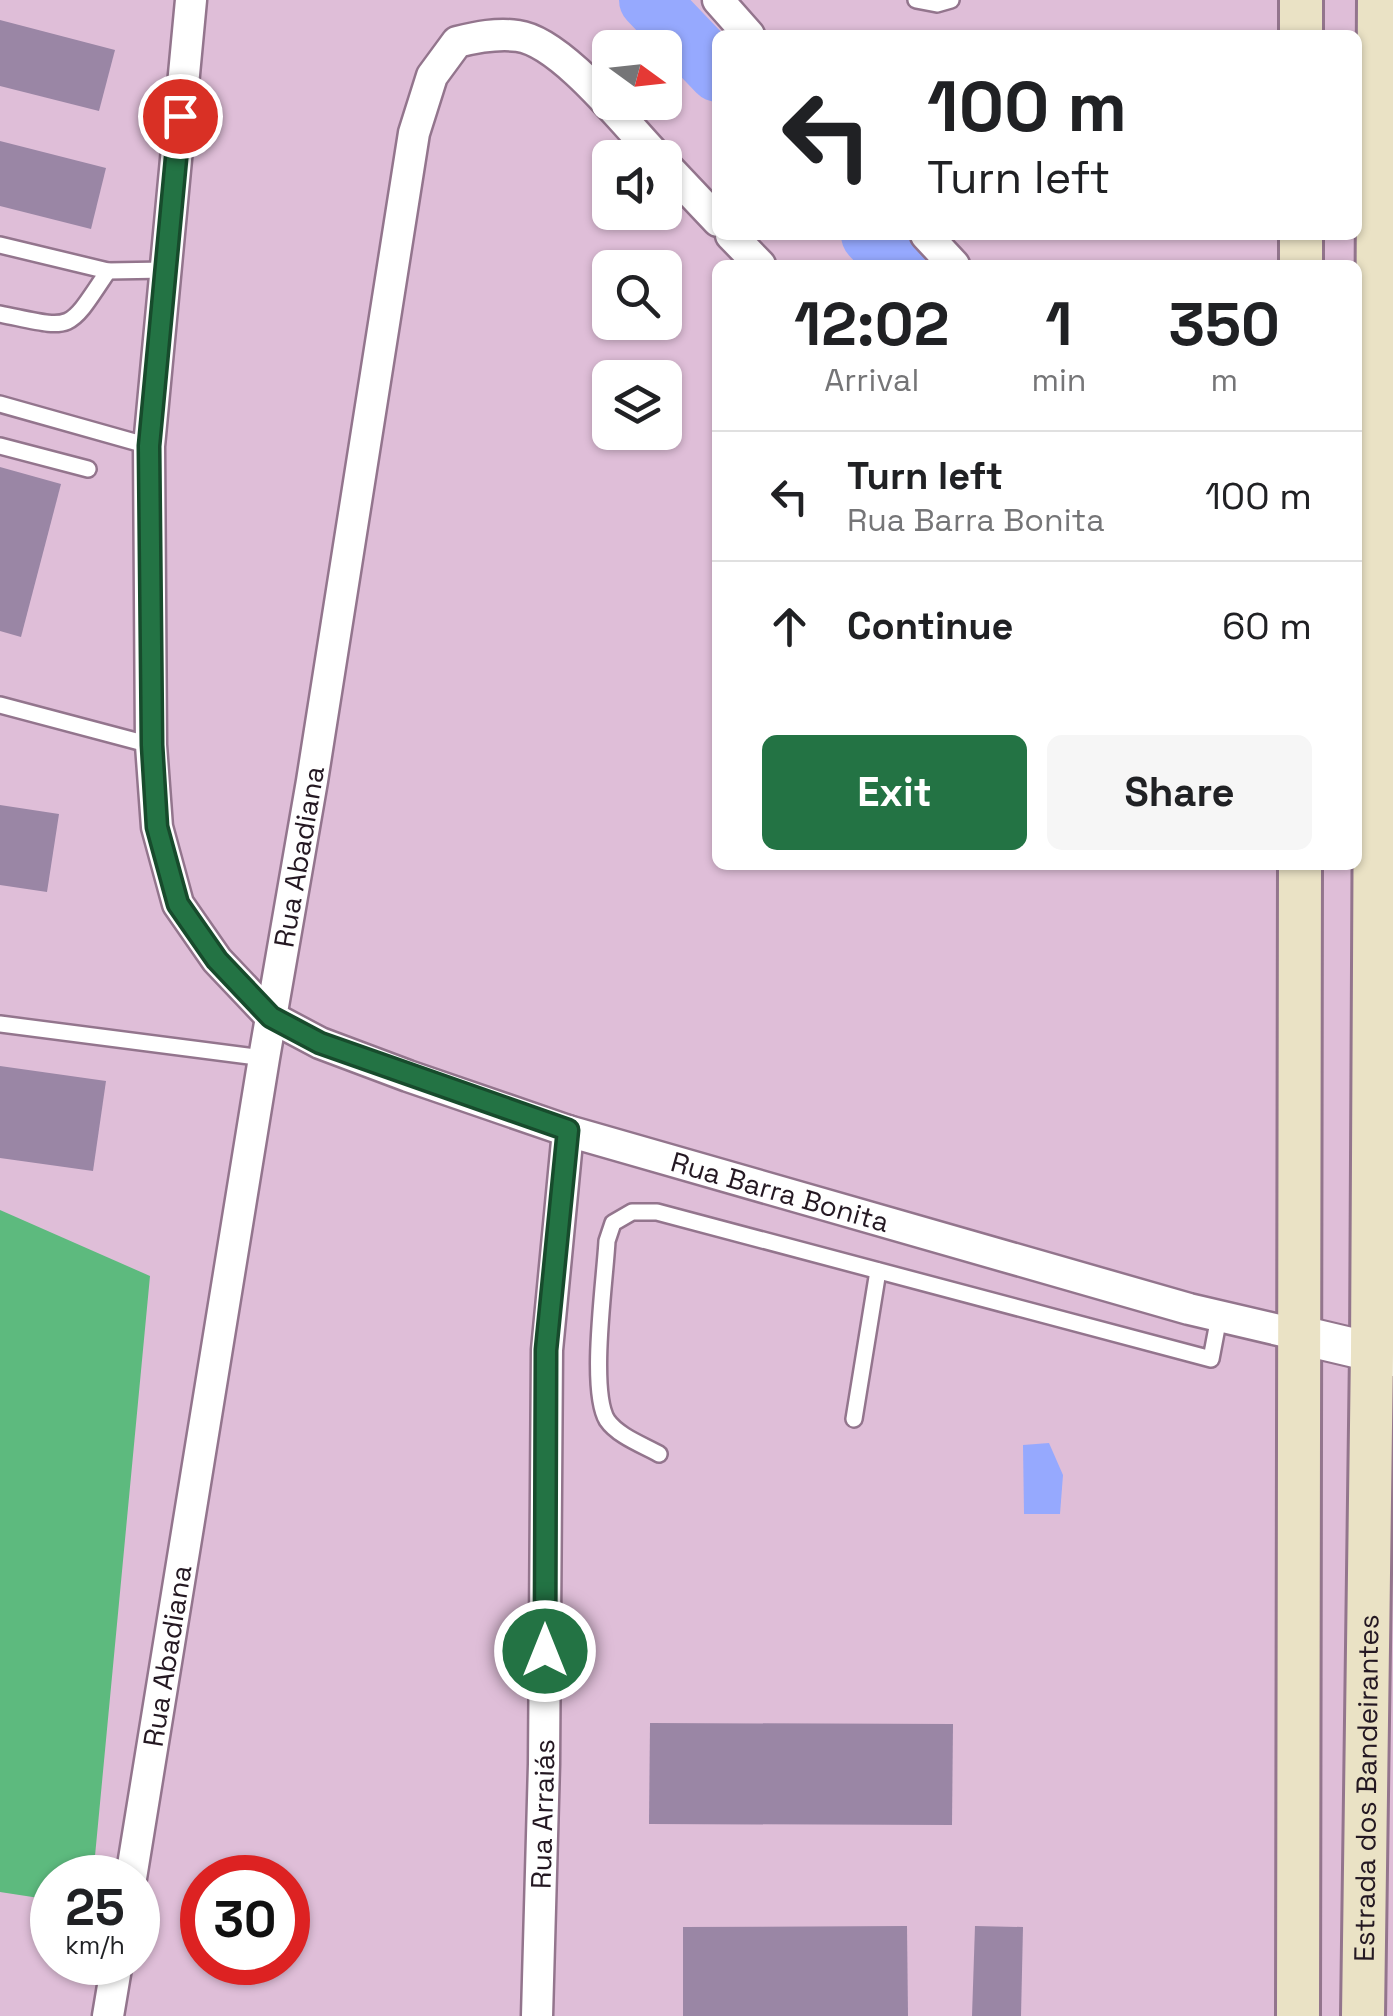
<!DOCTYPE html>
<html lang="en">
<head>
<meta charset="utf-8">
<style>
	:root { --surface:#fff; --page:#f6f6f6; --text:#202124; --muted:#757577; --line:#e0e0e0; --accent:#237344 }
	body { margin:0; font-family:"Space Grotesk",sans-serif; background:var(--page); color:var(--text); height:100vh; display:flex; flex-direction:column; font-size:38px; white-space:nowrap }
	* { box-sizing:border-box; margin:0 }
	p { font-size:32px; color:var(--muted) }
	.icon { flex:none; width:55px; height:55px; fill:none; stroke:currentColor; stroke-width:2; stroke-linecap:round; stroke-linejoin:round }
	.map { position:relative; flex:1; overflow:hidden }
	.drawer { position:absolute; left:712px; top:260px; width:650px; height:610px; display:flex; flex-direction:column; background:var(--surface); border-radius:15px; box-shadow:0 2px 8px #0004 }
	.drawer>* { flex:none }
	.banner { position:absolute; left:712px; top:30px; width:650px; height:210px; border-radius:15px; box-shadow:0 2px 8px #0004; background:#fff; color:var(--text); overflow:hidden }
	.needle { width:65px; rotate:105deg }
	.tools { position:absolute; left:592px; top:30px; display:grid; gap:20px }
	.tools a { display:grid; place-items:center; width:90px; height:90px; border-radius:15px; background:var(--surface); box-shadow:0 2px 8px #0004; font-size:50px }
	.speed { position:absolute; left:30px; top:1855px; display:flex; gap:20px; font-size:50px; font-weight:700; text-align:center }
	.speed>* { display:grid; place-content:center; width:130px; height:130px; border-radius:50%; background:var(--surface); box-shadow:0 2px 8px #0004; line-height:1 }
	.speed small { font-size:25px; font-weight:400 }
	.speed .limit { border:15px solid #d22; background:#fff; color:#111 }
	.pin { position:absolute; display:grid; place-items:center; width:85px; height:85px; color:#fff; margin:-42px; border:5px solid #fff; border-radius:50%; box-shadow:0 2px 10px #0007 }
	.me { position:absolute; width:110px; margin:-55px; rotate:0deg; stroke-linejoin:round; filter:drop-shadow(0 0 8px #0008) }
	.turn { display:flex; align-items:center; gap:35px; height:210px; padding:0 50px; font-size:45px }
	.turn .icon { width:130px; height:130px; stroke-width:2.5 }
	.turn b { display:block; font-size:70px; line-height:85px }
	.eta { display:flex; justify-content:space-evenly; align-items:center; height:170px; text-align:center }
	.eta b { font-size:60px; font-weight:600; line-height:70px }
	.primary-button { display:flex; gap:20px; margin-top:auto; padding:20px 50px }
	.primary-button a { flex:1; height:115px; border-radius:15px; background:var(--accent); color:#fff; font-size:40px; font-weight:600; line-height:115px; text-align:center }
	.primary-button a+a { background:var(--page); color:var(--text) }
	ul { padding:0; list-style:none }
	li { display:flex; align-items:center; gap:30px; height:130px; padding:0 50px; border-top:2px solid var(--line) }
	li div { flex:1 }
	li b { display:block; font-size:38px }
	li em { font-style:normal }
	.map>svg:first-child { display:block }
	.green { fill:#5dba7e }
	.water { fill:#96a9fe }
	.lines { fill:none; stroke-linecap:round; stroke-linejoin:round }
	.river { stroke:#96a9fe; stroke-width:60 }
	.building { fill:#9a86a5 }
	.service-casing { stroke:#93758d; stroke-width:20 }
	.minor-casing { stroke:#93758d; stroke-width:35 }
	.tertiary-casing { stroke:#93758d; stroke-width:42 }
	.secondary-casing { stroke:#93758d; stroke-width:48 }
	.service { stroke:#fff; stroke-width:15 }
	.minor { stroke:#fff; stroke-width:30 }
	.tertiary { stroke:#fff; stroke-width:38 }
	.secondary { stroke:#eae2c5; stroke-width:42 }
	.route-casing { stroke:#174b2c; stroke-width:25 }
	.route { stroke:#237344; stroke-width:18 }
	.labels { text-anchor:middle; stroke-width:9; stroke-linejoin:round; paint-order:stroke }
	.street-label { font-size:28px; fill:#241822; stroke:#f5e4f1 }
</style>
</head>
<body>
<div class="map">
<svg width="1393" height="2016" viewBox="0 0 1393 2016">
	<rect width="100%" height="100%" fill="#dfbed8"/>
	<polygon class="green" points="0,1210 150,1276 93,1877 52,1878 52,1900 0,1892"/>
	<polygon class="water" points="1049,1443 1063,1475 1060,1514 1024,1514 1023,1445"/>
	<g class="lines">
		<g class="river">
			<polyline points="649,0 718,72"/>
			<polyline points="871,235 899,265"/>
		</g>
	</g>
	<g class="building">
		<polygon points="0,20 115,50 99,111 0,86"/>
		<polygon points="0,141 106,168 91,229 0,206"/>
		<polygon points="0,467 61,484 21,637 0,631"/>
		<polygon points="0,805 59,814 47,892 0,885"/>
		<polygon points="0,1066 106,1081 93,1171 0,1158"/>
		<polygon points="650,1723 953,1724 952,1825 649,1824"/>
		<polygon points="907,1926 908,2016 683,2016 683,1927"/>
		<polygon points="975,1926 1023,1927 1021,2016 972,2016"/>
	</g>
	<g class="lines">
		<defs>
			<g id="service">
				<polyline points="916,0 937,4 951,0"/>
				<polyline points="0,245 108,271 166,270"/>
				<path d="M0 314C74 329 66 334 108 271"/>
				<polyline points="0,404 149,446"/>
				<polyline points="0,446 88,469"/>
				<polyline points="0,705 151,745"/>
				<polyline points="0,1024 264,1058"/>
				<polyline points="854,1419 878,1271"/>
				<path d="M659 1454C643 1445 618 1436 607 1420 589 1390 605 1280 607 1241L613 1223 632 1212H657L1211 1359 1219 1317"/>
			</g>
			<g id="minor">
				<path id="s1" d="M191 0 149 446 151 745 157 827 178 904 217 960 271 1017 320 1043 408 1076 568 1131 1189 1309 1300 1335"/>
				<polyline points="718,0 749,35"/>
				<polyline points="665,165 718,221"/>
				<polyline points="731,235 760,265"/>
				<polyline points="926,235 954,265"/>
				<path id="s2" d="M131 1878 264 1058 312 781 414 133 432 76 457 42C477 37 497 33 518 36 562 42 626 125 658 158"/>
				<polyline points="108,2016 117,1962"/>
				<path id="s3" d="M537 2016 544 1764 547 1350 568 1131"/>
			</g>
			<polyline id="tertiary" points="1300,1335 1393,1357"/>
			<g id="secondary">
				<polyline points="1301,35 1301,0"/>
				<polyline points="1301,265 1301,235"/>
				<polyline points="1298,2016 1300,865"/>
				<path id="s4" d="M1363 2016 1372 1352 1379 0"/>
			</g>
		</defs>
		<use href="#service" class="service-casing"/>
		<use href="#minor" class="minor-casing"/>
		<use href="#tertiary" class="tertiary-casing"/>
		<use href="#secondary" class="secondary-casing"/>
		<use href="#service" class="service"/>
		<use href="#minor" class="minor"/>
		<use href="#tertiary" class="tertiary"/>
		<use href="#secondary" class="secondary"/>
	</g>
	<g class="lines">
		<defs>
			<polyline id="route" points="180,116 149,446 152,745 157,827 178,904 217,960 271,1017 320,1043 568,1130 546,1350 545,1651"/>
		</defs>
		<use href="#route" class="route-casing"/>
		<use href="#route" class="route"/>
	</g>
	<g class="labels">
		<g class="street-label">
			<text dy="10" stroke="none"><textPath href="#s2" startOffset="1035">Rua Abadiana</textPath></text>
			<text dy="10" stroke="none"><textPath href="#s1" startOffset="1595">Rua Barra Bonita</textPath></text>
			<text dy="10" stroke="none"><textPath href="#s2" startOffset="225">Rua Abadiana</textPath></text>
			<text dy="10" stroke="none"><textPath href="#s4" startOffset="228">Estrada dos Bandeirantes</textPath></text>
			<text dy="10" stroke="none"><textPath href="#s3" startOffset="202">Rua Arraiás</textPath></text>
		</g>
	</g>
</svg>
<div class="tools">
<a><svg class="needle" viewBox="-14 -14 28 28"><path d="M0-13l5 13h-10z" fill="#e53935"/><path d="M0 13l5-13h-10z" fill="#757577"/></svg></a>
<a><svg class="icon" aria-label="sound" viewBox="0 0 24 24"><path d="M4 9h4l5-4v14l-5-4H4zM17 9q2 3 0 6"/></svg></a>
<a><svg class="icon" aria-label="search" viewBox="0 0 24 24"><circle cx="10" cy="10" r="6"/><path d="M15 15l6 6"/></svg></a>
<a><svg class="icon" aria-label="layers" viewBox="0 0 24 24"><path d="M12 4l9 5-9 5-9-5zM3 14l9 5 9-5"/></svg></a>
</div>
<div class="speed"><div>25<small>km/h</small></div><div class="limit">30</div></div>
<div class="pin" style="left:180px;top:116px;background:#d93025"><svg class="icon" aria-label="arrive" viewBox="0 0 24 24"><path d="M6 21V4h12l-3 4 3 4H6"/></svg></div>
<svg class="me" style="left:545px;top:1651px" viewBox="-20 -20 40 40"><circle r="17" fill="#237344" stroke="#fff" stroke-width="3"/><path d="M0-11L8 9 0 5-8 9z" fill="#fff"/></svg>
<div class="banner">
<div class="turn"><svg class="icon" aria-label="left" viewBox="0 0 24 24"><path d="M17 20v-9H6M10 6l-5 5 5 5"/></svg><div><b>100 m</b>Turn left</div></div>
</div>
<section class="drawer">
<div class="eta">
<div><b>12:02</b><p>Arrival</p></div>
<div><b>1</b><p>min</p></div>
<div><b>350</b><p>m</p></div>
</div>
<ul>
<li><svg class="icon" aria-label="left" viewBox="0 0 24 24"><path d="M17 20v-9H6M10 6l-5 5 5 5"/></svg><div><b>Turn left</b><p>Rua Barra Bonita</p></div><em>100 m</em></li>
<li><svg class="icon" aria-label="ahead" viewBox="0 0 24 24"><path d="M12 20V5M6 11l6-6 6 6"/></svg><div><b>Continue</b></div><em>60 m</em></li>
</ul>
<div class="primary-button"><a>Exit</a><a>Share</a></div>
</section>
</div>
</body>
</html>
